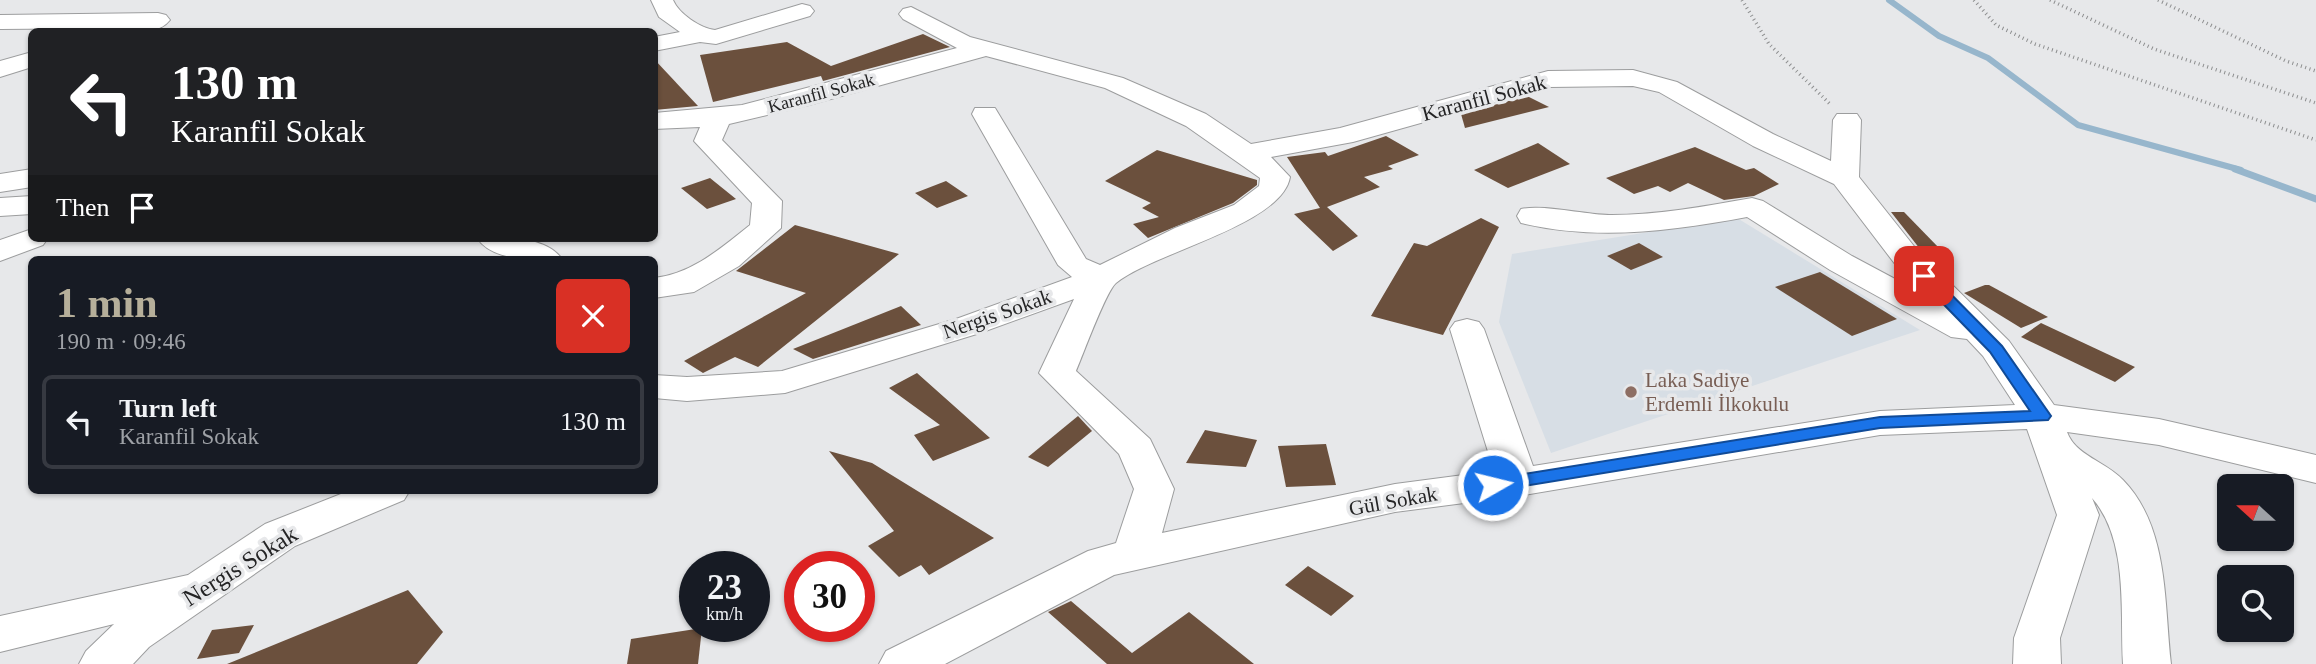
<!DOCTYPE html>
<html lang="en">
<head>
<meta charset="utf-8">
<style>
	:root { --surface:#171b24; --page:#242831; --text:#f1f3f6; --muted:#9ea1a6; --line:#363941; --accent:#b6af9a }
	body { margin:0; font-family:Georgia,serif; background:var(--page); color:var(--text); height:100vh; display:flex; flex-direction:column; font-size:26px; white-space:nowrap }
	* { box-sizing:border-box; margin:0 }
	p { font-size:23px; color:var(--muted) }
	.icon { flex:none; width:38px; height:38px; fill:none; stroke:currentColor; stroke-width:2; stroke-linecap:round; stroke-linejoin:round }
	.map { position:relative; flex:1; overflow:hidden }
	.drawer { position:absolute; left:28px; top:256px; width:630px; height:238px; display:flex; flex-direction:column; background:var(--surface); border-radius:10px; box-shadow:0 2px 5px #0004 }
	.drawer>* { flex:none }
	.guide { position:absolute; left:28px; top:28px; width:630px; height:214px; border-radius:10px; box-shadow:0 2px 5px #0004; background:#202124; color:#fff; overflow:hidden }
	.needle { width:46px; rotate:291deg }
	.buttons { position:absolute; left:2217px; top:474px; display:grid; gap:14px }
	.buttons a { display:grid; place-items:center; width:77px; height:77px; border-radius:10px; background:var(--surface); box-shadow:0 2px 5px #0004; font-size:35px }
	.speed { position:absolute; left:679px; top:551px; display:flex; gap:14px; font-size:35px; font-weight:700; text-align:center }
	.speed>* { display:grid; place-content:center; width:91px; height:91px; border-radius:50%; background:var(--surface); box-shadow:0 2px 5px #0004; line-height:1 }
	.speed small { font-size:18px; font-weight:400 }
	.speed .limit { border:10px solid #d22; background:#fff; color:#111 }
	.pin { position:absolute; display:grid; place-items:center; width:60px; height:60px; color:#fff; margin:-30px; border-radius:14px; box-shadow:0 4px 10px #0006 }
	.me { position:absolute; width:77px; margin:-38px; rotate:82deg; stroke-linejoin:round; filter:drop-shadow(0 0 5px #0008) }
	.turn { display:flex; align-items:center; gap:24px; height:147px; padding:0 28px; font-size:32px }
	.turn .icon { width:91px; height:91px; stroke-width:2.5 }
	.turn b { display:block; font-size:49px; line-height:60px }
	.then { display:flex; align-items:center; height:66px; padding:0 28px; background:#0003; gap:14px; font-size:26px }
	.round { display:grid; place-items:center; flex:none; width:74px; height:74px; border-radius:10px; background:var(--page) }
	.overview { display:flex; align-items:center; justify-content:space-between; height:119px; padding:0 28px }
	h1 { font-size:42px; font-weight:700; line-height:52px; color:var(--accent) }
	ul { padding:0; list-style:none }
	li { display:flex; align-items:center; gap:21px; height:94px; margin:0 14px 10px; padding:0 14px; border:4px solid var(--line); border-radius:10px }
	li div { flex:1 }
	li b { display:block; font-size:26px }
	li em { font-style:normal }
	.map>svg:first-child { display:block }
	.built { fill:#d7dee5 }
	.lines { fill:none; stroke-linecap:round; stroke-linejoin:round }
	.stream-far1 { stroke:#97b6cc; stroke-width:6 }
	.stream { stroke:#97b6cc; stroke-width:7 }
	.building { fill:#6b503d }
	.minor-casing { stroke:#9c9d9e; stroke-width:2 }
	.path { stroke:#8d8e8f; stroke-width:3.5; stroke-dasharray:1 3.5; stroke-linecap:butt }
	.minor { fill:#fff; fill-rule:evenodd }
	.route { fill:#1a73e8; stroke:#114b97; stroke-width:2 }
	.education-dot { fill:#8d6e63; stroke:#e7e8ea; stroke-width:2.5 }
	.labels { text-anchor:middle; stroke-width:7; stroke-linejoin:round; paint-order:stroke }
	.far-street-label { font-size:18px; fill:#242425; stroke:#e7e8ea }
	.street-label { font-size:21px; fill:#242425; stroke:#e7e8ea }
	.education-label { font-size:21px; fill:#785e54; stroke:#e7e8ea; text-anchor:start }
	.near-street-label { font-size:24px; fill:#242425; stroke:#e7e8ea }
</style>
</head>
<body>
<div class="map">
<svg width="2316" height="664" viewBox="0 0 2316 664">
	<rect width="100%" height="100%" fill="#e7e8ea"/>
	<polygon class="built" points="1737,218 1920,330 1551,453 1499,322 1512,254"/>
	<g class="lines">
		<polyline class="stream-far1" points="1889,0 1939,36 1988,58 2078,125 2241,170"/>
		<polyline class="stream" points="2235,169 2316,199"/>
	</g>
	<g class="building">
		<polygon points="923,34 950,47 823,81 821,76 713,102 700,55 787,42 831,66"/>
		<polygon points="654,59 698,106 654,110"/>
		<polygon points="1527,96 1549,107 1465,128 1461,114"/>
		<polygon points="1386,136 1419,155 1388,166 1393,169 1364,177 1380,187 1327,207 1358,236 1333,251 1294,214 1320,208 1287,157 1325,152 1328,156"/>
		<polygon points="1538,143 1570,164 1508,188 1474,170"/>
		<polygon points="1695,147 1746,170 1754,168 1779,184 1754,196 1724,200 1688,183 1670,192 1658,186 1634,194 1606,178"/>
		<polygon points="1157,150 1257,180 1257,185 1233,203 1148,238 1133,224 1159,217 1142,208 1151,203 1105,181"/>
		<polygon points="710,178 736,199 707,209 681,188"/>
		<polygon points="946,181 968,196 937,208 915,193"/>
		<polygon points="1891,212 1904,212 1940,249 1920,249"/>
		<polygon points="1481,218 1499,227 1443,335 1371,316 1414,243 1427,246"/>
		<polygon points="795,225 899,254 758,367 735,357 703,373 684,361 806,293 736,271"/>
		<polygon points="1639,243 1663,257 1631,270 1607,256"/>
		<polygon points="1820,272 1897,319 1852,336 1775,287"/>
		<polygon points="1985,285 1989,285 2048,317 2021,328 1964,293"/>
		<polygon points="901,306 921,325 813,359 793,349"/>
		<polygon points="2041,323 2135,367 2115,382 2021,337"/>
		<polygon points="917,373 990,438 933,461 914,435 940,425 889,388"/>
		<polygon points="1078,416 1092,431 1048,467 1028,457"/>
		<polygon points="1205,430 1257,440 1246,467 1186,463"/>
		<polygon points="1326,444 1336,485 1286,487 1278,446"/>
		<polygon points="829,451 872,463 994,538 929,575 921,565 899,577 868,546 894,531"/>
		<polygon points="1308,566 1354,596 1331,616 1285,585"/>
		<polygon points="408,590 443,632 417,664 227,664"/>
		<polygon points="1071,601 1132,653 1189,612 1254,664 1107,664 1048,612"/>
		<polygon points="254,625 239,653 197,659 212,630"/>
		<polygon points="702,628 698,664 627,664 631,639"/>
	</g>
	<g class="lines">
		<defs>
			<g id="minor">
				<path d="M651 0H673C679 14 700 28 715 30L802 4 810 6 814 11 810 16 716 44 700 42 654 51V37L680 32 659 17Z"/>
				<path d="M911 7 970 37 1123 78 1206 114 1251 144 1340 128 1548 71 1633 70 1677 82 1773 134 1831 161 1833 120 1837 114H1857L1861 120 1859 177 1917 250 2009 341 2054 405 2159 419 2316 455V483L2159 445 2067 432C2076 456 2105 461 2123 480 2169 527 2164 603 2171 664H2123C2120 612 2129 540 2092 498L2099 515 2060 638 2061 664H2013L2014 638 2057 515 2027 429 1880 435 1518 496 1395 512 1114 575 945 664H879L886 651 1088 551 1116 543 1134 489 1119 454 1039 373 1074 299 980 333 785 393 687 401 654 398V375L687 377 782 371 956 319 1072 277 1058 265 972 114 975 108H995L1086 259 1100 265 1175 228 1234 205 1259 186 1260 178 1186 126 1105 88 986 56 809 105 729 124 722 140 782 201 781 228 739 266 694 292 654 298V278C692 274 721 248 750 225L752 203 694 141 700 127 654 129V113L742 105 957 48 903 19 899 14 903 9ZM1633 86 1659 92 1753 146 1834 184 1895 264 1925 295 1852 256 1763 201 1752 198C1706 206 1659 215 1612 215 1586 215 1543 204 1521 209L1517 216 1521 223C1596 241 1672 231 1747 217L1830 270 1951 337 1967 339 1983 356 2015 405 1880 411 1533 466 1484 329 1479 322 1467 319 1455 322 1450 329 1494 471 1395 484 1162 533 1174 489 1150 439 1076 371C1083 355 1106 291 1116 283 1154 252 1282 225 1290 177L1271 157 1353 142 1549 87Z"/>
				<path d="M158 13 166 15 170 20C158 36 129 32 111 32L114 28 0 29V15Z"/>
				<polygon points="32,52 32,67 0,77 0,61"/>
				<polygon points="32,169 32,187 0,192 0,174"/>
				<polygon points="32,196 32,214 0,216 0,198"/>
				<polygon points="32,229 32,238 48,238 43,245 0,261 0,240"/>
				<path d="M477 238C503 238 545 235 562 259 536 259 494 263 477 238Z"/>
				<polygon points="351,490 410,490 404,500 295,546 149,647 133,664 79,664 86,651 114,624 0,652 0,616 188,575 265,524"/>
			</g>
		</defs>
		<use href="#minor" class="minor-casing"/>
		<g class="path">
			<polyline points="1742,0 1769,44 1831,105"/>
			<polyline points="1974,0 1996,25 2035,44 2316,140"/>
			<polyline points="2050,0 2154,49 2316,103"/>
			<polyline points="2158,0 2286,61 2316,71"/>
		</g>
		<use href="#minor" class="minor"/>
	</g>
	<polygon class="route" points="1924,271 1929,272 2002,346 2051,416 2048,420 1880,428 1493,491 1484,485 1493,479 1880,417 2030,411 1990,352 1919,279 1919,272"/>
	<circle class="education-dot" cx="1631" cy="392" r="7"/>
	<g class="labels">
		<g class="far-street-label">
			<text transform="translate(821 93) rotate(-15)" y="6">Karanfil Sokak</text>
		</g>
		<g class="street-label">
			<text transform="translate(1484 98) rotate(-15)" y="7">Karanfil Sokak</text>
			<text transform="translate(997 314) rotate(-19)" y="7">Nergis Sokak</text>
			<text transform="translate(1393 501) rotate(-10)" y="7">Gül Sokak</text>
		</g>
		<g class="education-label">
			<text x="1645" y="387">Laka Sadiye<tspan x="1645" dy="24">Erdemli İlkokulu</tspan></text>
		</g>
		<g class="near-street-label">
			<text transform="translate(240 566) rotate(-32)" y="8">Nergis Sokak</text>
		</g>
	</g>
</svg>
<div class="buttons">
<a><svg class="needle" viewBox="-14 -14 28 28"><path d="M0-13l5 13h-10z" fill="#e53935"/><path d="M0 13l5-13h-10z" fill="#9ea1a6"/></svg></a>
<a><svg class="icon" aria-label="search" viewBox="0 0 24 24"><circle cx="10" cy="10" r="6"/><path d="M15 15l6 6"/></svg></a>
</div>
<div class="speed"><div>23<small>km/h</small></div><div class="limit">30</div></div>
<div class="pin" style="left:1924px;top:276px;background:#d93025"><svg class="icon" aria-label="arrive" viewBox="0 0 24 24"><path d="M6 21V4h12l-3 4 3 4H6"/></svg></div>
<svg class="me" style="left:1493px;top:485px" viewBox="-20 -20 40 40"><circle r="17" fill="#1a73e8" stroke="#fff" stroke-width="3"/><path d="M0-11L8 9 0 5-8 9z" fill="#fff"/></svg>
<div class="guide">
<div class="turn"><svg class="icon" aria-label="left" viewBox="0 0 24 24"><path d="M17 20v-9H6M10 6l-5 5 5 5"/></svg><div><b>130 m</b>Karanfil Sokak</div></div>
<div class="then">Then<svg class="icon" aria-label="arrive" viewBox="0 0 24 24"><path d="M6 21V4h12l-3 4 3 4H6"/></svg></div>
</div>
<section class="drawer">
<div class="overview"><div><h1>1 min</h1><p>190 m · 09:46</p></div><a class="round" style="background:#d93025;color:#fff"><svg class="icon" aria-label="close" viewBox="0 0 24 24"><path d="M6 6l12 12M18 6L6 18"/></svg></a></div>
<ul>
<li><svg class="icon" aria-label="left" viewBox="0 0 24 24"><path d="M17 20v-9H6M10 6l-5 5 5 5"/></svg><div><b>Turn left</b><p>Karanfil Sokak</p></div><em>130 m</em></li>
</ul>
</section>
</div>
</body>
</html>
